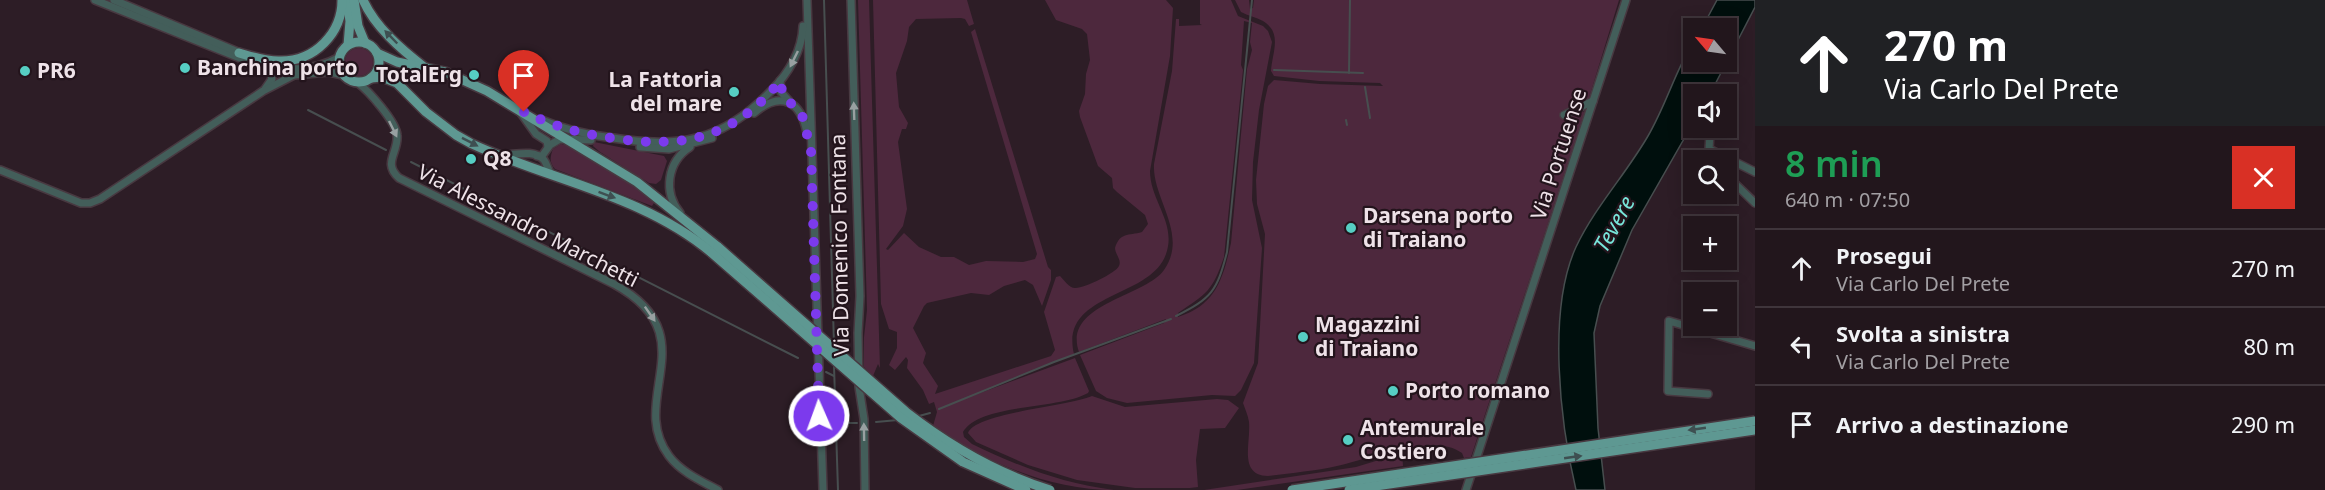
<!DOCTYPE html>
<html lang="it">
<head>
<meta charset="utf-8">
<style>
	:root { --surface:#22161c; --page:#2a1f25; --text:#f1f3f6; --muted:#a29fa3; --line:#3f353b }
	body { margin:0; font-family:"Noto Sans",sans-serif; background:var(--page); color:var(--text); height:100vh; display:flex; flex-direction:column; font-size:22px; white-space:nowrap }
	* { box-sizing:border-box; margin:0 }
	p { font-size:20px; color:var(--muted) }
	.icon { flex:none; width:33px; height:33px; fill:none; stroke:currentColor; stroke-width:2; stroke-linecap:round; stroke-linejoin:round }
	.map { position:relative; flex:1; overflow:hidden }
	.details { display:flex; flex-direction:column; background:var(--surface); width:570px }
	.details>* { flex:none }
	.banner { background:#202124; color:#fff; overflow:hidden }
	.needle { width:39px; rotate:299deg }
	.controls { position:absolute; left:1683px; top:18px; display:grid; gap:12px }
	.controls a { display:grid; place-items:center; width:54px; height:54px; border-radius:0px; background:var(--surface); box-shadow:0 3px 15px #0003,0 0 0 2px var(--line); font-size:30px }
	.pin { position:absolute; display:grid; place-items:center; width:51px; height:51px; color:#fff; margin:-62px -26px; border-radius:50% 50% 50% 0; rotate:-45deg; box-shadow:0 0 6px #0007 }
	.pin .icon { rotate:45deg }
	.me { position:absolute; width:66px; margin:-33px; rotate:358deg; stroke-linejoin:round; filter:drop-shadow(0 0 4px #0008) }
	.turn { display:flex; align-items:center; gap:21px; height:126px; padding:0 30px; font-size:27px }
	.turn .icon { width:78px; height:78px; stroke-width:2.5 }
	.turn b { display:block; font-size:42px; line-height:51px }
	.round { display:grid; place-items:center; flex:none; width:63px; height:63px; border-radius:0px; background:var(--page) }
	.overview { display:flex; align-items:center; justify-content:space-between; height:102px; padding:0 30px }
	h1 { font-size:36px; font-weight:600; line-height:45px; color:#1e9e55 }
	ul { padding:0; list-style:none }
	li { display:flex; align-items:center; gap:18px; height:78px; padding:0 30px; border-top:2px solid var(--line) }
	li div { flex:1 }
	li b { display:block; font-size:22px }
	li em { font-style:normal }
	main { display:flex; flex:1; min-height:0 }
	.map>svg:first-child { display:block }
	.green { fill:#4d283d; fill-rule:evenodd }
	.water { fill:#000f0d; stroke:#474e4f; stroke-width:1.5 }
	.lines { fill:none; stroke-linecap:round; stroke-linejoin:round }
	.stream { stroke:#474e4f; stroke-width:2 }
	.minor-casing { stroke:#483941; stroke-width:10 }
	.major-casing { stroke:#483941; stroke-width:12 }
	.minor { stroke:#435e5a; stroke-width:7 }
	.major { stroke:#5e9892; stroke-width:9 }
	.major-bridge-casing { stroke:#483941; stroke-width:12; stroke-linecap:butt }
	.major-bridge { stroke:#5e9892; stroke-width:9 }
	.oneway { fill:#3e4f51 }
	.oneway2 { fill:#98a0a1 }
	.route { stroke:#7c3aed; stroke-width:10; stroke-dasharray:0 18 }
	.poi-dot { fill:#56cec3; stroke:#23141c; stroke-width:2 }
	.labels { text-anchor:middle; stroke-width:4.5; stroke-linejoin:round; paint-order:stroke }
	.poi-label { font-size:21px; font-weight:bold; fill:#eee2e8; stroke:#23141c; text-anchor:start }
	.street-label { font-size:21px; fill:#eee2e8; stroke:#23141c }
	.water-label { font-size:22px; font-style:italic; fill:#78e5da; stroke:#23141c }
</style>
</head>
<body>
<main>
<div class="map">
<svg width="1755" height="490" viewBox="0 0 1755 490">
	<rect width="100%" height="100%" fill="#2d1d26"/>
	<g class="green">
		<polygon points="858,0 869,0 880,368 878,364 873,376 864,367 864,337 867,310"/>
		<path d="M873 0H967L974 24 969 26 965 19 961 18 916 19 909 27 907 41 896 73 899 107 908 123 906 129H902L898 142 907 209 903 226 886 249 888 250 904 233 919 247 941 257H954L969 265 986 261 1023 262 1035 259 1037 254 971 32 975 29 1048 267 1051 270V280L1042 306 1033 285 1025 280 1004 286 989 295 971 293 927 303 924 306 913 328 926 353 923 363 938 386 935 394 1051 356 1055 350 1044 312 1056 277 1060 276C1064 280 1069 288 1075 288 1083 289 1116 273 1119 266 1122 260 1115 254 1115 248 1120 232 1128 236 1142 232L1148 224 1145 215 1117 192 1113 188 1112 178 1098 166 1080 117 1079 111 1085 94 1086 74 1090 60 1087 34 1082 29 1056 20 1045 0H1166L1173 8 1170 56 1150 171C1150 201 1177 223 1166 254 1151 299 1059 292 1074 354L972 396 1075 358 1089 391 1088 393C1058 410 980 403 963 432L964 437 972 444C1018 466 1063 484 1114 490 1050 490 984 462 933 426L937 412 934 402 929 404 923 390 907 368 908 360 906 357 895 370 889 365 897 348V332L889 329 881 304Z"/>
		<path d="M1200 0H1231L1238 16 1263 26 1268 31 1272 42 1259 110 1253 162 1252 200 1262 248 1254 363 1241 390 1235 396 1212 395 1127 403 1107 398 1096 391 1080 355 1164 323 1166 319 1079 352C1062 304 1145 297 1164 270 1189 234 1152 199 1154 164L1172 71 1176 19H1179V26L1202 25 1200 24ZM1244 21 1252 23 1250 42 1252 50 1247 69 1231 243C1223 279 1216 305 1178 317V313C1207 293 1212 292 1224 257L1243 70 1241 65Z"/>
		<path d="M1235 0H1249L1250 9 1253 8 1254 0H1619L1589 98 1561 111 1565 119 1585 111 1471 457 1464 458 1462 453C1434 432 1368 459 1337 466 1315 471 1291 473 1268 476 1238 475 1251 443 1249 422 1248 415 1245 409 1243 403L1258 363 1265 234 1257 204 1256 180 1264 104 1268 86 1274 80 1320 84 1383 86 1380 83 1319 81 1274 76 1271 71C1272 53 1283 33 1263 21 1256 17 1248 16 1241 12Z"/>
		<circle cx="359" cy="62" r="14"/>
		<polygon points="594,142 664,156 667,161 661,180 656,184 649,183 600,152 593,146"/>
		<path d="M561 144 570 146 656 200 652 206 555 169C549 162 550 157 553 149Z"/>
		<path d="M1092 396 1125 407 1217 399 1228 400 1239 408 1225 428 1200 429 1196 460 1198 487 1190 488H1135L1077 480 1028 465 976 442 968 433C975 413 1069 406 1092 396Z"/>
		<polygon points="1402,453 1403,466 1237,490 1204,490 1356,467"/>
	</g>
	<path class="water" d="M1717 0H1755V7L1710 94H1694L1693 123 1632 230 1600 306 1594 333 1595 357 1598 428 1605 490H1576C1560 423 1547 310 1576 247 1595 207 1626 174 1648 136 1666 105 1675 72 1693 42L1694 62H1726V28H1702Z"/>
	<g class="lines">
		<g class="stream">
			<polyline points="824,0 834,345"/>
			<polyline points="1274,70 1363,73"/>
			<polyline points="1349,73 1350,0"/>
			<polyline points="1365,87 1370,118"/>
			<polyline points="308,110 386,150"/>
			<polyline points="1346,120 1347,125"/>
			<polyline points="411,162 798,358"/>
			<path d="M1176 316C1212 298 1217 291 1227 252L1252 0"/>
			<polyline points="834,366 838,490"/>
			<polyline points="826,372 834,376"/>
			<polyline points="939,409 1054,362 1171,319"/>
			<polyline points="919,416 930,413"/>
			<polyline points="876,422 898,420"/>
			<polyline points="836,423 857,423"/>
		</g>
		<defs>
			<g id="minor">
				<polyline points="95,0 270,70 294,75 329,72 343,75"/>
				<polyline points="114,0 243,54"/>
				<polyline points="807,0 823,490"/>
				<polyline points="851,0 860,296 858,333 859,387 864,419 865,490"/>
				<path d="M262 62C289 73 314 71 340 57"/>
				<polyline points="780,81 781,92 789,101"/>
				<path d="M358 83C369 91 396 122 397 135 399 152 382 163 399 178L614 284C709 336 626 399 669 456 681 472 701 481 718 490"/>
				<polyline points="265,89 272,79 270,70"/>
				<polyline points="521,113 536,134 547,141 548,147"/>
				<path d="M754 113C781 90 801 101 807 133"/>
				<polyline points="1564,115 1593,101"/>
				<path d="M542 120C565 130 588 135 613 138 680 149 723 141 771 91 788 74 802 51 803 26"/>
				<polyline points="1710,134 1709,149 1755,172"/>
				<polyline points="640,147 669,149 712,138"/>
				<path d="M503 155C515 155 534 149 544 160 547 164 548 170 551 174"/>
				<polyline points="537,156 542,156 550,145 560,139 591,140"/>
				<polyline points="0,170 81,203 90,203 100,199 263,91 294,75"/>
				<polyline points="1726,175 1755,203"/>
				<path d="M680 213C663 192 667 162 690 147"/>
				<polyline points="1708,394 1668,391 1669,321 1755,346"/>
				<polyline points="1466,490 1626,0"/>
			</g>
			<g id="major">
				<polyline points="347,0 350,21 348,45"/>
				<polyline points="354,0 358,26 365,43"/>
				<path d="M363 0C375 27 401 49 424 67"/>
				<circle cx="359" cy="62" r="20"/>
				<path d="M239 53C253 57 267 62 281 61 315 61 342 33 342 0"/>
				<polyline points="377,53 397,62 445,72 487,91 637,182 718,247"/>
				<path d="M371 78 382 77 397 83 426 112 456 135 472 144C552 181 643 195 712 253"/>
			</g>
		</defs>
		<use href="#minor" class="minor-casing"/>
		<use href="#major" class="major-casing"/>
		<use href="#minor" class="minor"/>
		<use href="#major" class="major"/>
		<defs>
			<g id="major-bridge">
				<path d="M718 247 906 412C951 447 996 473 1050 490"/>
				<polyline points="712,253 901,418 963,462 1026,490"/>
				<polyline points="1292,490 1755,421"/>
				<polyline points="1349,490 1755,430"/>
			</g>
		</defs>
		<use href="#major-bridge" class="major-bridge-casing"/>
		<use href="#major-bridge" class="major-bridge"/>
	</g>
	<defs><path id="oneway-solid" d="M-6-.8H1V-3.2L6.5 0L1 3.2V.8H-6Z" transform="scale(1.5)"/></defs>
	<g class="oneway">
		<use href="#oneway-solid" transform="translate(391 37) rotate(-134)"/>
		<use href="#oneway-solid" transform="translate(470 142) rotate(27)"/>
		<use href="#oneway-solid" transform="translate(607 195) rotate(20)"/>
		<use href="#oneway-solid" transform="translate(1697 429) rotate(172)"/>
		<use href="#oneway-solid" transform="translate(1573 457) rotate(-8)"/>
	</g>
	<g class="oneway2">
		<use href="#oneway-solid" transform="translate(794 59) rotate(116)"/>
		<use href="#oneway-solid" transform="translate(854 111) rotate(-92)"/>
		<use href="#oneway-solid" transform="translate(393 129) rotate(64)"/>
		<use href="#oneway-solid" transform="translate(650 314) rotate(55)"/>
		<use href="#oneway-solid" transform="translate(864 432) rotate(-91)"/>
	</g>
	<g class="lines">
		<path class="route" d="M524 112C553 126 581 134 612 138 683 149 733 139 780 81L783 95 802 115 811 150 819 416"/>
	</g>
	<g class="poi-dot">
		<circle cx="185" cy="68" r="6"/>
		<circle cx="25" cy="71" r="6"/>
		<circle cx="474" cy="75" r="6"/>
		<circle cx="734" cy="92" r="6"/>
		<circle cx="471" cy="159" r="6"/>
		<circle cx="1351" cy="228" r="6"/>
		<circle cx="1303" cy="337" r="6"/>
		<circle cx="1393" cy="391" r="6"/>
		<circle cx="1348" cy="440" r="6"/>
	</g>
	<g class="labels">
		<g class="poi-label">
			<text x="197" y="75">Banchina porto</text>
			<text x="37" y="78">PR6</text>
			<text x="462" y="82" text-anchor="end">TotalErg</text>
			<text x="722" y="87" text-anchor="end">La Fattoria<tspan x="722" dy="24">del mare</tspan></text>
			<text x="483" y="166">Q8</text>
			<text x="1363" y="223">Darsena porto<tspan x="1363" dy="24">di Traiano</tspan></text>
			<text x="1315" y="332">Magazzini<tspan x="1315" dy="24">di Traiano</tspan></text>
			<text x="1405" y="398">Porto romano</text>
			<text x="1360" y="435">Antemurale<tspan x="1360" dy="24">Costiero</tspan></text>
		</g>
		<g class="street-label">
			<text transform="translate(1559 154) rotate(-72)" y="7">Via Portuense</text>
			<text transform="translate(528 226) rotate(27)" y="7">Via Alessandro Marchetti</text>
			<text transform="translate(840 245) rotate(-91)" y="7">Via Domenico Fontana</text>
		</g>
		<g class="water-label">
			<text transform="translate(1614 224) rotate(-61)" y="8">Tevere</text>
		</g>
	</g>
</svg>
<div class="controls">
<a><svg class="needle" viewBox="-14 -14 28 28"><path d="M0-13l5 13h-10z" fill="#e53935"/><path d="M0 13l5-13h-10z" fill="#a29fa3"/></svg></a>
<a><svg class="icon" aria-label="sound" viewBox="0 0 24 24"><path d="M4 9h4l5-4v14l-5-4H4zM17 9q2 3 0 6"/></svg></a>
<a><svg class="icon" aria-label="search" viewBox="0 0 24 24"><circle cx="10" cy="10" r="6"/><path d="M15 15l6 6"/></svg></a>
<a>+</a>
<a>−</a>
</div>
<div class="pin" style="left:524px;top:112px;background:#d93025"><svg class="icon" aria-label="arrive" viewBox="0 0 24 24"><path d="M6 21V4h12l-3 4 3 4H6"/></svg></div>
<svg class="me" style="left:819px;top:416px" viewBox="-20 -20 40 40"><circle r="17" fill="#7c3aed" stroke="#fff" stroke-width="3"/><path d="M0-11L8 9 0 5-8 9z" fill="#fff"/></svg>
</div>
<section class="details">
<div class="banner">
<div class="turn"><svg class="icon" aria-label="ahead" viewBox="0 0 24 24"><path d="M12 20V5M6 11l6-6 6 6"/></svg><div><b>270 m</b>Via Carlo Del Prete</div></div>
</div>
<div class="overview"><div><h1>8 min</h1><p>640 m · 07:50</p></div><a class="round" style="background:#d93025;color:#fff"><svg class="icon" aria-label="close" viewBox="0 0 24 24"><path d="M6 6l12 12M18 6L6 18"/></svg></a></div>
<ul>
<li><svg class="icon" aria-label="ahead" viewBox="0 0 24 24"><path d="M12 20V5M6 11l6-6 6 6"/></svg><div><b>Prosegui</b><p>Via Carlo Del Prete</p></div><em>270 m</em></li>
<li><svg class="icon" aria-label="left" viewBox="0 0 24 24"><path d="M17 20v-9H6M10 6l-5 5 5 5"/></svg><div><b>Svolta a sinistra</b><p>Via Carlo Del Prete</p></div><em>80 m</em></li>
<li><svg class="icon" aria-label="arrive" viewBox="0 0 24 24"><path d="M6 21V4h12l-3 4 3 4H6"/></svg><div><b>Arrivo a destinazione</b></div><em>290 m</em></li>
</ul>
</section>
</main>
</body>
</html>
